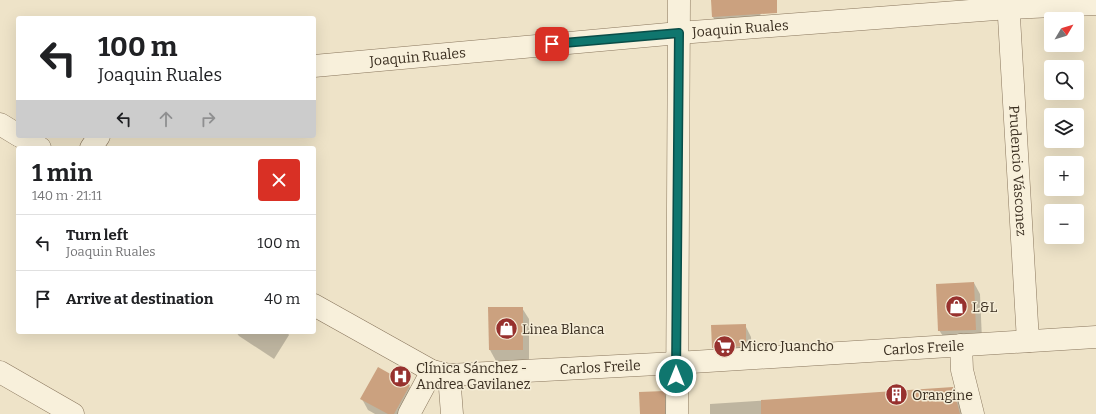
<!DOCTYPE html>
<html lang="en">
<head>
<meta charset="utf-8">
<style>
	:root { --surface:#fff; --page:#f6f6f6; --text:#202124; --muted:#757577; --line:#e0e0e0 }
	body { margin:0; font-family:Bitter,serif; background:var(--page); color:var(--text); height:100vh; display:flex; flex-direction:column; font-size:15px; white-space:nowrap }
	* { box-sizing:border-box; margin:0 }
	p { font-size:13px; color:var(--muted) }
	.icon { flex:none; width:22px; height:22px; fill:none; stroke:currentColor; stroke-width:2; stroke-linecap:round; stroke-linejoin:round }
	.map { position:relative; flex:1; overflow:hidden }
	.panel { position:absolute; left:16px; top:146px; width:300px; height:188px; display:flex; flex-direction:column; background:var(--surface); border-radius:4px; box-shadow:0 4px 16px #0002 }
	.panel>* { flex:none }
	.hud { position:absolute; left:16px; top:16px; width:300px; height:122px; border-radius:4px; box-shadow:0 4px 16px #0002; background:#fff; color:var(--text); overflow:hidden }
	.needle { width:26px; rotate:52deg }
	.fabs { position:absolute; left:1044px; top:12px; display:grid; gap:8px }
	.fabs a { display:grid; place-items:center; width:40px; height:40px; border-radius:4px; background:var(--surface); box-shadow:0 4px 16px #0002; font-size:20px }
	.pin { position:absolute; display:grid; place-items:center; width:34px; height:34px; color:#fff; margin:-17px; border-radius:8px; box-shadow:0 2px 6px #0006 }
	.me { position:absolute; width:44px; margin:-22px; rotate:0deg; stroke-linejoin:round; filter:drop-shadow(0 0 3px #0008) }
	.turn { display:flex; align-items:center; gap:14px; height:84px; padding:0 16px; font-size:18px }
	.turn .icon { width:52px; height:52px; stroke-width:2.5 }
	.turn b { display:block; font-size:28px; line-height:34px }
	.lanes { display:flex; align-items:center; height:38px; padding:0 16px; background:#0003; justify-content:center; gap:20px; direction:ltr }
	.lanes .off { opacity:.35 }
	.round { display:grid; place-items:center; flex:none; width:42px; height:42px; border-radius:4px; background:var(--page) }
	.overview { display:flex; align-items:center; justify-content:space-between; height:68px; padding:0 16px }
	h1 { font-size:24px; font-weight:700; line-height:30px }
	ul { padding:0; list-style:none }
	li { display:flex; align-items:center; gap:12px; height:56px; padding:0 16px; border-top:1px solid var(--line) }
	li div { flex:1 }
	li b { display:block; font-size:15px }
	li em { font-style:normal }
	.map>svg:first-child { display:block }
	.shadow { fill:#0003 }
	.building { fill:#cba17f }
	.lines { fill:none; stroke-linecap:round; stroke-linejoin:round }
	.minor-casing { stroke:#89765d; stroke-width:23 }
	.minor { stroke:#f8f0db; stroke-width:22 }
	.route-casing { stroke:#0a4d48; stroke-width:10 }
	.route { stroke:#0f766e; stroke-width:7 }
	.labels { text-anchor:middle; stroke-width:3; stroke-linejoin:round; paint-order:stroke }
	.street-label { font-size:14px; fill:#3a2e20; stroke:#f5edd7 }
	.poi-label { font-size:14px; fill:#3a2e20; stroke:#f5edd7; text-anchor:start }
</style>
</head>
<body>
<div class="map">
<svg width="1096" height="414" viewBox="0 0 1096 414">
	<rect width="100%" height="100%" fill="#eee3c8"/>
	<g class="shadow">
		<polygon points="712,0 760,0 761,33 723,36 713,17"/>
		<polygon points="974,283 980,294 982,340 946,341 939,330"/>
		<polygon points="489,308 522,308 529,319 529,361 496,361 490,350"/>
		<polygon points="745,325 751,337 752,357 719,359 713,348 712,326"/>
		<polygon points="236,332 287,332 289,335 274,359 239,336"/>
		<polygon points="409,386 416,397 406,414 375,414 368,410 362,399"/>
		<polygon points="953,388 964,407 965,414 710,414 710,404"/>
		<polygon points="664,392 670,404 670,414 641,414"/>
	</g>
	<g class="building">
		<polygon points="711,0 777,0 777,13 712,17"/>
		<polygon points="974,282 976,330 938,331 936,284"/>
		<polygon points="488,307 523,307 523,350 489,350"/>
		<polygon points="746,324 746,346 712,348 711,325"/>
		<polygon points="378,367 410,385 394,414 388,414 360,399"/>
		<polygon points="953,387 960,414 761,414 761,400"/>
		<polygon points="665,391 665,414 640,414 639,392"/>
	</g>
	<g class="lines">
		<defs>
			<g id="minor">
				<path id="s1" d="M1008 0 1028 341"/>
				<path id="s2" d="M314 66 679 33 1009 8 1096 4"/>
				<polyline points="0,124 18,135"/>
				<polyline points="20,136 40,148"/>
				<polyline points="91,148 99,136"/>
				<path id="s3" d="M314 305 432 371 449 375 676 363 1096 337"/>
				<polyline points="961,345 962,370 973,414"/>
				<polyline points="0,372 73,414"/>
				<polyline points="449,375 452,414"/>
				<polyline points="409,414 432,371"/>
				<polyline points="677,414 679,0"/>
			</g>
		</defs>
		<use href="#minor" class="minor-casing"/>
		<use href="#minor" class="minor"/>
	</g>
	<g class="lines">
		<defs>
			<polyline id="route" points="552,44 679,33 676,376"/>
		</defs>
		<use href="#route" class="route-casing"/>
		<use href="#route" class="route"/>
	</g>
	<defs>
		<symbol id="shop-disc" viewBox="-11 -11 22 22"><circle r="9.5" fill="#97312e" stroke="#f5edd7"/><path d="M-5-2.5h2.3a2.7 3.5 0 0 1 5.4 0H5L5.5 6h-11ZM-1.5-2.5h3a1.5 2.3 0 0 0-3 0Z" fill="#fff"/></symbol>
		<symbol id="supermarket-disc" viewBox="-11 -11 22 22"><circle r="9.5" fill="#97312e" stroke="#f5edd7"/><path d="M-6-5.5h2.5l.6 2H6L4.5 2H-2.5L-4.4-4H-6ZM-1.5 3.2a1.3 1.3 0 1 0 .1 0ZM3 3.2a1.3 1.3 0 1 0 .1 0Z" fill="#fff"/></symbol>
		<symbol id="hospital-disc" viewBox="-11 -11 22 22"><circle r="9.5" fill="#97312e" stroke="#f5edd7"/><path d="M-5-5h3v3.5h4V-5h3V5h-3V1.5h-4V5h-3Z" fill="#fff"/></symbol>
		<symbol id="building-disc" viewBox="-11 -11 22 22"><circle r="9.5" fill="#97312e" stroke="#f5edd7"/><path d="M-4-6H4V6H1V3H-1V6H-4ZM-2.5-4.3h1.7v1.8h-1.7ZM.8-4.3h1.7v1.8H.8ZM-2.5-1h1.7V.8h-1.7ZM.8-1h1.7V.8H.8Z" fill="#fff"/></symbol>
	</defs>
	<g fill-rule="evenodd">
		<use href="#shop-disc" x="944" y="294" width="25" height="25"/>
		<use href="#shop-disc" x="494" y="316" width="25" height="25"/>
		<use href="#supermarket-disc" x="712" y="334" width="25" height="25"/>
		<use href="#hospital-disc" x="388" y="364" width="25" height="25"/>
		<use href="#building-disc" x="884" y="382" width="25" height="25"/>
	</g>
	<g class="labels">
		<g class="street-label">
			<text dy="5" stroke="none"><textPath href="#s2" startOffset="428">Joaquin Ruales</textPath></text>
			<text dy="5" stroke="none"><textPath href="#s2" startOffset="104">Joaquin Ruales</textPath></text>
			<text dy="5" stroke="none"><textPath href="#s1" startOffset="171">Prudencio Vásconez</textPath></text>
			<text dy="5" stroke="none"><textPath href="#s3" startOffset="628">Carlos Freile</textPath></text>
			<text dy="5" stroke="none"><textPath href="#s3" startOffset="304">Carlos Freile</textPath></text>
		</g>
		<g class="poi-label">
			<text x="972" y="312">L&amp;L</text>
			<text x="522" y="334">Linea Blanca</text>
			<text x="740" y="351">Micro Juancho</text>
			<text x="416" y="373">Clínica Sánchez -<tspan x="416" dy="16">Andrea Gavilanez</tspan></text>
			<text x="912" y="400">Orangine</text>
		</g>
	</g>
</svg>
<div class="fabs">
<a><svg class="needle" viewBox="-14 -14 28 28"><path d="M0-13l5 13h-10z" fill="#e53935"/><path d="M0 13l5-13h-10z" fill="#757577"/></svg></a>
<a><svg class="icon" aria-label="search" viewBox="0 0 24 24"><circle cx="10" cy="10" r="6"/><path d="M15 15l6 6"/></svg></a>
<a><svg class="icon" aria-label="layers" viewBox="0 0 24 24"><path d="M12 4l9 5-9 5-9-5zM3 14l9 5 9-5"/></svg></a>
<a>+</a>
<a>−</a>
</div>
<div class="pin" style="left:552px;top:44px;background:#d93025"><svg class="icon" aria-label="arrive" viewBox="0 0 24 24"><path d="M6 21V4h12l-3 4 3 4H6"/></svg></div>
<svg class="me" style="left:676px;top:376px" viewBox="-20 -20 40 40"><circle r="17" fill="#0f766e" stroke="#fff" stroke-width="3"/><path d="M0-11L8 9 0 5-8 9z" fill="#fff"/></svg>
<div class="hud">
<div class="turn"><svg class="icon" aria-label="left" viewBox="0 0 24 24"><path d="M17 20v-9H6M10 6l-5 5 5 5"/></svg><div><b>100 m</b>Joaquin Ruales</div></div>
<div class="lanes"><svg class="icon" aria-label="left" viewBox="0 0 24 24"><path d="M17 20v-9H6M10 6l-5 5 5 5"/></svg><svg class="icon off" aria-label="ahead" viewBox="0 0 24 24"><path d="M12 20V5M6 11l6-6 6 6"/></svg><svg class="icon off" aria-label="right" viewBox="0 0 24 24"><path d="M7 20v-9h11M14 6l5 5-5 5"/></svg></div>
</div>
<section class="panel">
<div class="overview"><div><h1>1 min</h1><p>140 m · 21:11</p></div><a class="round" style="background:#d93025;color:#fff"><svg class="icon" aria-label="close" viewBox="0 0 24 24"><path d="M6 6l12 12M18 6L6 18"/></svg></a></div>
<ul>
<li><svg class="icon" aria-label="left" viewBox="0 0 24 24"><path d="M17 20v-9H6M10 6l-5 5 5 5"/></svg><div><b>Turn left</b><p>Joaquin Ruales</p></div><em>100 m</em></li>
<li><svg class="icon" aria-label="arrive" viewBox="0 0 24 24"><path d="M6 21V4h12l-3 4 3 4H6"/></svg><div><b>Arrive at destination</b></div><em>40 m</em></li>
</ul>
</section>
</div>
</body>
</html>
